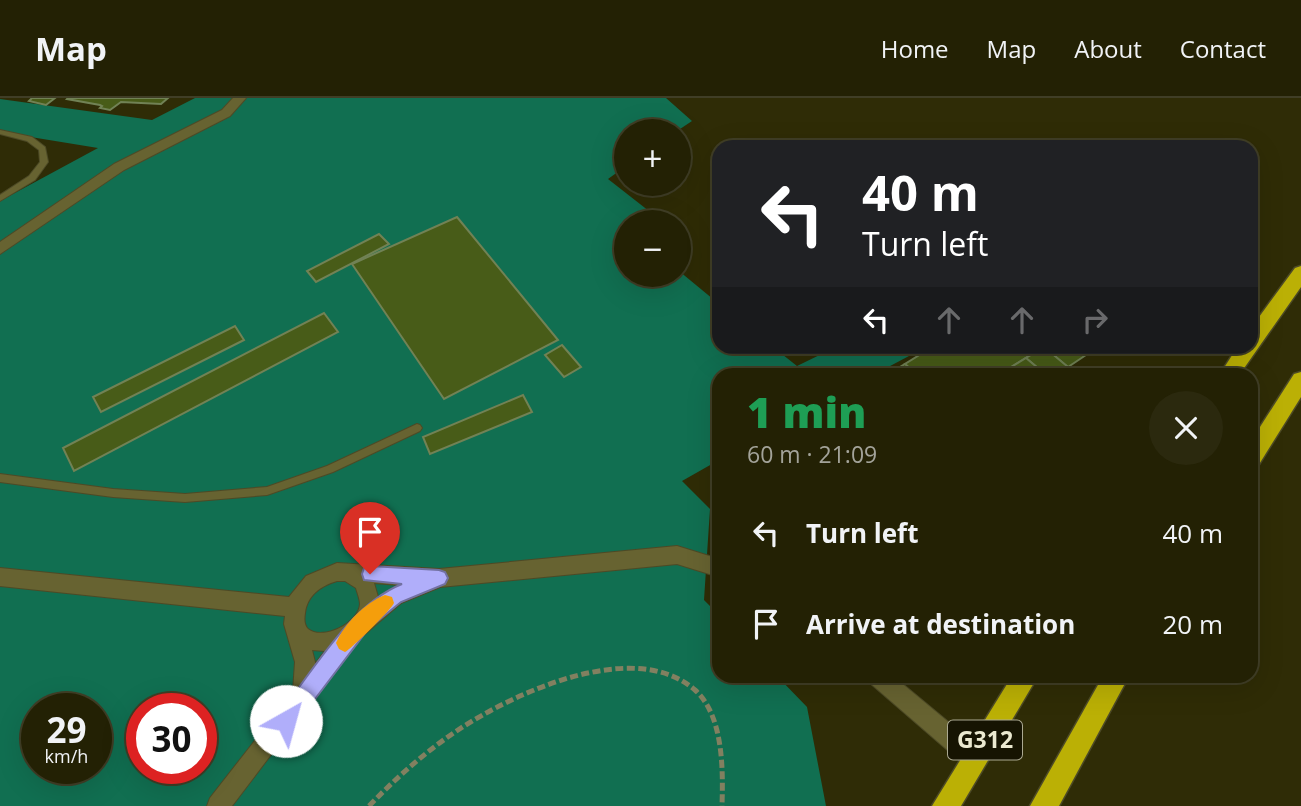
<!DOCTYPE html>
<html lang="en">
<head>
<meta charset="utf-8">
<style>
	:root { --surface:#232104; --page:#2b290e; --text:#f1f3f6; --muted:#a3a39a; --line:#403e26 }
	body { margin:0; font-family:"Open Sans",sans-serif; background:var(--page); color:var(--text); height:100vh; display:flex; flex-direction:column; font-size:26px; white-space:nowrap }
	* { box-sizing:border-box; margin:0 }
	p { font-size:23px; color:var(--muted) }
	.icon { flex:none; width:38px; height:38px; fill:none; stroke:currentColor; stroke-width:2; stroke-linecap:round; stroke-linejoin:round }
	.map { position:relative; flex:1; overflow:hidden }
	.sheet { position:absolute; left:712px; top:270px; width:546px; height:315px; display:flex; flex-direction:column; background:var(--surface); border-radius:21px; box-shadow:0 7px 28px #0002,0 0 0 2px var(--line) }
	.sheet>* { flex:none }
	.hud { position:absolute; left:712px; top:42px; width:546px; height:214px; border-radius:21px; box-shadow:0 7px 28px #0002,0 0 0 2px var(--line); background:#202124; color:#fff; overflow:hidden }
	.buttons { position:absolute; left:614px; top:21px; display:grid; gap:14px }
	.buttons a { display:grid; place-items:center; width:77px; height:77px; border-radius:50%; background:var(--surface); box-shadow:0 7px 28px #0002,0 0 0 2px var(--line); font-size:35px }
	.speed { position:absolute; left:21px; top:595px; display:flex; gap:14px; font-size:35px; font-weight:700; text-align:center }
	.speed>* { display:grid; place-content:center; width:91px; height:91px; border-radius:50%; background:var(--surface); box-shadow:0 7px 28px #0002,0 0 0 2px var(--line); line-height:1 }
	.speed small { font-size:18px; font-weight:400 }
	.speed .limit { border:10px solid #d22; background:#fff; color:#111 }
	.pin { position:absolute; display:grid; place-items:center; width:60px; height:60px; color:#fff; margin:-72px -30px; border-radius:50% 50% 50% 0; rotate:-45deg; box-shadow:0 0 7px #0007 }
	.pin .icon { rotate:45deg }
	.me { position:absolute; width:77px; margin:-38px; rotate:38deg; stroke-linejoin:round; filter:drop-shadow(0 0 5px #0008) }
	.turn { display:flex; align-items:center; gap:24px; height:147px; padding:0 35px; font-size:32px }
	.turn .icon { width:91px; height:91px; stroke-width:2.5 }
	.turn b { display:block; font-size:49px; line-height:60px }
	.lanes { display:flex; align-items:center; height:66px; padding:0 35px; background:#0003; justify-content:center; gap:35px; direction:ltr }
	.lanes .off { opacity:.35 }
	.round { display:grid; place-items:center; flex:none; width:74px; height:74px; border-radius:37px; background:var(--page) }
	.head { display:flex; align-items:center; justify-content:space-between; height:119px; padding:0 35px }
	h1 { font-size:42px; font-weight:800; line-height:52px; color:#1e9e55 }
	ul { padding:0; list-style:none }
	li { display:flex; align-items:center; gap:21px; height:91px; padding:0 35px }
	li div { flex:1 }
	li b { display:block; font-size:26px }
	li em { font-style:normal }
	header { display:flex; align-items:center; gap:42px; box-sizing:border-box; height:98px; padding:0 35px; background:var(--surface); border-bottom:2px solid var(--line) }
	header strong { font-size:33px }
	nav { display:flex; gap:38px; margin-inline-start:auto; font-size:24px }
	.map>svg:first-child { display:block }
	.forest { fill:#116f51; fill-rule:evenodd }
	.building { fill:#485c18; stroke:#718255; stroke-width:2 }
	.lines { fill:none; stroke-linecap:round; stroke-linejoin:round }
	.lane-casing { stroke:#4d4a26; stroke-width:2 }
	.street-casing { stroke:#4d4a26; stroke-width:2 }
	.highway-casing { stroke:#4d4a26; stroke-width:3 }
	.path { stroke:#828060; stroke-width:5; stroke-dasharray:8 3.5; stroke-linecap:butt }
	.lane { fill:#676331; fill-rule:evenodd }
	.street { fill:#676331; fill-rule:evenodd }
	.highway { fill:#bbb005; fill-rule:evenodd }
	.route { fill:#b0aefa; stroke:#7271a2; stroke-width:2 }
	.slow { fill:#f59e0b }
	.labels { text-anchor:middle; stroke-width:7; stroke-linejoin:round; paint-order:stroke }
	.shield { fill:#161402; stroke:#aba992; stroke-width:2 }
	.shield-label { font-size:23px; font-weight:bold; fill:#ebe9d0 }
</style>
</head>
<body>
<header>
<strong>Map</strong>
<nav><a>Home</a><a>Map</a><a>About</a><a>Contact</a></nav>
</header>
<div class="map">
<svg width="1301" height="708" viewBox="0 0 1301 708">
	<rect width="100%" height="100%" fill="#2f2c06"/>
	<path class="forest" d="M195 0H666L692 23 677 33H626V68L608 81 663 124H626V177H679V173L719 206V248L773 249 797 268 836 249H926L875 276H719V362L682 383 710 411 704 502 719 517V578H777L807 609 826 708H0V103L98 50 0 34V1L152 22ZM37 611H96V670H37ZM142 611H201V670H142Z"/>
	<g class="building">
		<polygon points="32,0 55,0 46,7 29,3"/>
		<polygon points="68,0 168,0 161,6 121,4 110,12 100,10 102,8 100,7 67,1"/>
		<polygon points="457,119 558,242 444,301 352,166"/>
		<polygon points="379,136 389,146 316,184 307,173"/>
		<polygon points="324,215 338,234 74,373 63,350"/>
		<polygon points="235,228 244,242 101,314 93,299"/>
		<polygon points="562,247 581,269 564,279 545,257"/>
		<polygon points="934,248 1045,248 1000,276 916,276 905,266"/>
		<polygon points="1076,248 1086,257 1068,269 1044,249"/>
		<polygon points="1044,249 1068,269 1056,276 1045,276 1026,260"/>
		<polygon points="1026,260 1045,276 1000,276"/>
		<polygon points="905,266 916,276 899,276 895,272"/>
		<polygon points="523,297 532,314 430,356 423,339"/>
	</g>
	<g class="lines">
		<defs>
			<g id="lane">
				<polygon points="0,32 32,39 45,49 48,64 35,82 0,103 0,97 29,78 40,64 39,52 27,43 0,36"/>
				<polygon points="417,326 420,327 422,330 420,333 333,374 267,397 185,404 113,399 0,384 0,376 113,391 185,396 267,389 327,368"/>
			</g>
			<g id="street">
				<polygon points="233,0 246,0 230,18 124,72 0,156 0,144 114,66 222,12"/>
				<path d="M677 448 719 461V479L677 466 440 489 401 505 358 542 232 708H207L210 700 293 594 295 564 284 526 285 518 0 488V470L289 499 306 478 337 465 439 471ZM337 483H345L356 490C357 494 360 501 360 506 359 525 323 543 308 531 304 527 304 521 305 515 307 498 320 488 337 483ZM374 485 399 487 378 499ZM312 552 325 553 315 566V564Z"/>
				<polygon points="867,578 893,578 982,652 985,660 982,668 974,671 966,668 870,585"/>
			</g>
			<g id="highway">
				<polygon points="1301,168 1301,189 1240,276 1220,276 1238,248 1251,248 1251,230 1295,170"/>
				<polygon points="1301,274 1301,299 1258,368 1251,371 1251,343 1294,276"/>
				<polygon points="1012,578 1038,578 961,708 932,708"/>
				<polygon points="1103,578 1129,578 1059,708 1030,708"/>
			</g>
		</defs>
		<use href="#lane" class="lane-casing"/>
		<use href="#street" class="street-casing"/>
		<use href="#highway" class="highway-casing"/>
		<path class="path" d="M369 708C396 680 425 654 458 632 514 595 634 539 695 592 724 618 723 673 722 708"/>
		<use href="#lane" class="lane"/>
		<use href="#street" class="street"/>
		<use href="#highway" class="highway"/>
	</g>
	<path class="route" d="M370 468 439 472 445 474 448 480 445 486 401 504 369 530 293 630 286 632 279 630 277 623 279 616C313 573 351 506 402 486L364 482 362 476 364 470Z"/>
	<path class="slow" d="M385 497 392 499 394 505C392 511 350 552 345 554L339 551 336 545C344 526 366 504 385 497Z"/>
	<g class="labels">
		<rect class="shield" x="948" y="622.5" width="74" height="39" rx="5"/>
		<g class="shield-label">
			<text x="985" y="650">G312</text>
		</g>
	</g>
</svg>
<div class="buttons">
<a>+</a>
<a>−</a>
</div>
<div class="speed"><div>29<small>km/h</small></div><div class="limit">30</div></div>
<div class="pin" style="left:370px;top:476px;background:#d93025"><svg class="icon" aria-label="arrive" viewBox="0 0 24 24"><path d="M6 21V4h12l-3 4 3 4H6"/></svg></div>
<svg class="me" style="left:286px;top:623px" viewBox="-20 -20 40 40"><circle r="19" fill="#fff"/><path d="M0-13L10 11 0 6-10 11z" fill="#b0aefa"/></svg>
<div class="hud">
<div class="turn"><svg class="icon" aria-label="left" viewBox="0 0 24 24"><path d="M17 20v-9H6M10 6l-5 5 5 5"/></svg><div><b>40 m</b>Turn left</div></div>
<div class="lanes"><svg class="icon" aria-label="left" viewBox="0 0 24 24"><path d="M17 20v-9H6M10 6l-5 5 5 5"/></svg><svg class="icon off" aria-label="ahead" viewBox="0 0 24 24"><path d="M12 20V5M6 11l6-6 6 6"/></svg><svg class="icon off" aria-label="ahead" viewBox="0 0 24 24"><path d="M12 20V5M6 11l6-6 6 6"/></svg><svg class="icon off" aria-label="right" viewBox="0 0 24 24"><path d="M7 20v-9h11M14 6l5 5-5 5"/></svg></div>
</div>
<section class="sheet">
<div class="head"><div><h1>1 min</h1><p>60 m · 21:09</p></div><a class="round"><svg class="icon" aria-label="close" viewBox="0 0 24 24"><path d="M6 6l12 12M18 6L6 18"/></svg></a></div>
<ul>
<li><svg class="icon" aria-label="left" viewBox="0 0 24 24"><path d="M17 20v-9H6M10 6l-5 5 5 5"/></svg><div><b>Turn left</b></div><em>40 m</em></li>
<li><svg class="icon" aria-label="arrive" viewBox="0 0 24 24"><path d="M6 21V4h12l-3 4 3 4H6"/></svg><div><b>Arrive at destination</b></div><em>20 m</em></li>
</ul>
</section>
</div>
</body>
</html>
